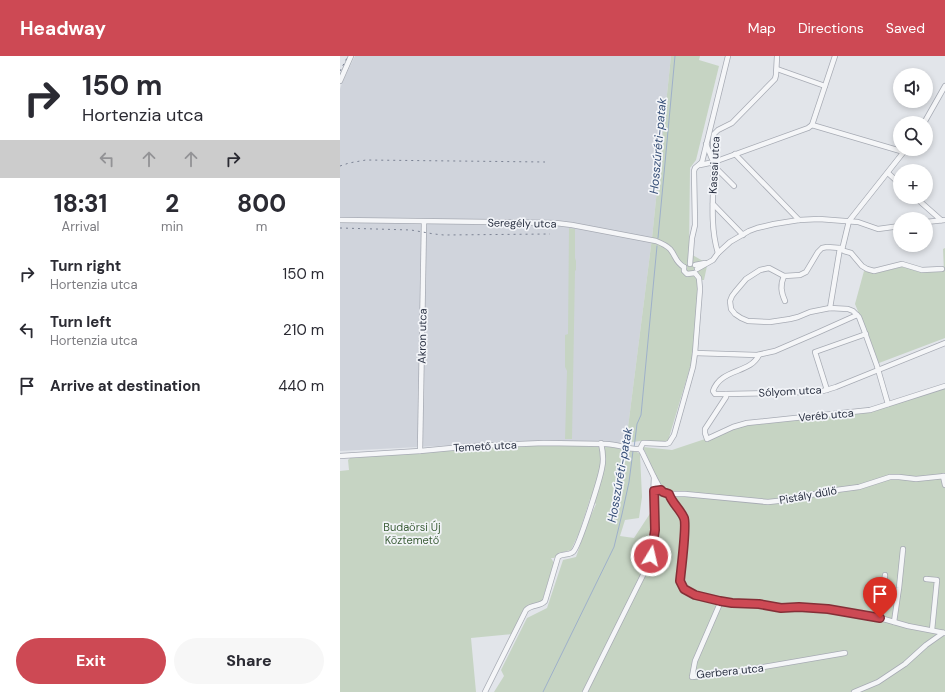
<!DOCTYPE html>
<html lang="en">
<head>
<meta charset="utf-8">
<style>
	:root { --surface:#fff; --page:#f7f7f7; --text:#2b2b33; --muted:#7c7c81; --accent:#cd4954 }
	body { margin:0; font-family:"DM Sans",sans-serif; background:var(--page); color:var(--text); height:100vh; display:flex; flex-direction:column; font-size:15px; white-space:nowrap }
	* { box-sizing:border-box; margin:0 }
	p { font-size:13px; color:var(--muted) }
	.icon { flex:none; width:22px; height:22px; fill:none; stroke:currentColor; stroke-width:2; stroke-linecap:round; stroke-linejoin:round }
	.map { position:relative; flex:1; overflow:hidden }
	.details { display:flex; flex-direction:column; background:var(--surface); width:340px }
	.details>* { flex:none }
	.hud { background:#fff; color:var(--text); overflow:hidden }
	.tools { position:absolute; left:553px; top:12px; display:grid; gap:8px }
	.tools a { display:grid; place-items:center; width:40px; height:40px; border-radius:50%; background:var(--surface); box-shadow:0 2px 6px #0003; font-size:20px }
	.pin { position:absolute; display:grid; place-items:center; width:34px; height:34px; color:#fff; margin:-41px -17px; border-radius:50% 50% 50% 0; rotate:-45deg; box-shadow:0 0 4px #0007 }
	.pin .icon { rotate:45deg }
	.me { position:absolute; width:44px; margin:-22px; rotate:9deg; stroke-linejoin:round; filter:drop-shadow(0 0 3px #0008) }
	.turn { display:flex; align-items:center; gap:14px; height:84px; padding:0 16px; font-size:18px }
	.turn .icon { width:52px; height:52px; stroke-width:2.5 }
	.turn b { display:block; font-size:28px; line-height:34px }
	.lanes { display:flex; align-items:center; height:38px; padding:0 16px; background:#0003; justify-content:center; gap:20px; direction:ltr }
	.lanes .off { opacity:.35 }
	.eta { display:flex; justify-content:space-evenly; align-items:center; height:68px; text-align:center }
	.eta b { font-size:24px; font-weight:800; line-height:28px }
	.primary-button { display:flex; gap:8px; margin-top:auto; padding:8px 16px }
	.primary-button a { flex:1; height:46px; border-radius:24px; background:var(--accent); color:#fff; font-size:16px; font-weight:800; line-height:46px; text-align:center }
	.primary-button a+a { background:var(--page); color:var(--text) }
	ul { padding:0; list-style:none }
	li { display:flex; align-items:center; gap:12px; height:56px; padding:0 16px }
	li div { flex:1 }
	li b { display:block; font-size:15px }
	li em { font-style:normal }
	header { display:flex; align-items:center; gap:24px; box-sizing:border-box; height:56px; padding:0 20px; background:var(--accent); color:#fff }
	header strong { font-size:19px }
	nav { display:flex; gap:22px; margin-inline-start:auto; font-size:14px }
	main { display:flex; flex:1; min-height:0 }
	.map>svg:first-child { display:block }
	.built { fill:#d0d4dc }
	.green { fill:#c6d4c3 }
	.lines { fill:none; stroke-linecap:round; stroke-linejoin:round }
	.stream { stroke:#9eb0ca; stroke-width:1 }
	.minor-casing { stroke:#a7abb4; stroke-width:6 }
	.minor { stroke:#f5f6f8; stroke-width:4.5 }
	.rail { stroke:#7c8394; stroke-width:1; stroke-dasharray:2 4; stroke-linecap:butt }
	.route-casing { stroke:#852f37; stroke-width:10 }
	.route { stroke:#cd4954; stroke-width:7 }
	.labels { text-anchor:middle; stroke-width:3.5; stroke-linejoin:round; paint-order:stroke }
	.street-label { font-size:11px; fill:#2a3142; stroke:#f2f4f8 }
	.park-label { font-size:11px; fill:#3c5e38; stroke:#f2f4f8 }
	.water-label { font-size:12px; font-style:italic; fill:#344d76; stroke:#f2f4f8 }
</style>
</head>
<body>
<header>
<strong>Headway</strong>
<nav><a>Map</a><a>Directions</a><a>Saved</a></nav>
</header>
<main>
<section class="details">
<div class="hud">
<div class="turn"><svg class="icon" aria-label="right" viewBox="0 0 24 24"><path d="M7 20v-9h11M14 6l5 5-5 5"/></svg><div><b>150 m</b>Hortenzia utca</div></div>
<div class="lanes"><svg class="icon off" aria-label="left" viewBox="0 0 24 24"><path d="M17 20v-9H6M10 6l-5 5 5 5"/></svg><svg class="icon off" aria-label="ahead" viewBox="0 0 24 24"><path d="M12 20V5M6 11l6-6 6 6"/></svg><svg class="icon off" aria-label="ahead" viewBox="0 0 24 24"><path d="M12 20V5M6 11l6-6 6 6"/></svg><svg class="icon" aria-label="right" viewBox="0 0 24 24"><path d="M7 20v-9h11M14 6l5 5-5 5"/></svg></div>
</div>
<div class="eta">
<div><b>18:31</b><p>Arrival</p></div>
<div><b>2</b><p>min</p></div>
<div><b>800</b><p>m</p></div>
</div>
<ul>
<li><svg class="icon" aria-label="right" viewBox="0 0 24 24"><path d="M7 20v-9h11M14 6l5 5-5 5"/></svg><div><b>Turn right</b><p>Hortenzia utca</p></div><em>150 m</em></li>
<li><svg class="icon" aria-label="left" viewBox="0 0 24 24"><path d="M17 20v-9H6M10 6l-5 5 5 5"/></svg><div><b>Turn left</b><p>Hortenzia utca</p></div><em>210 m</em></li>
<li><svg class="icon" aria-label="arrive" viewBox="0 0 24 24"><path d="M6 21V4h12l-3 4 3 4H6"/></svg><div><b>Arrive at destination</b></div><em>440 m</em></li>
</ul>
<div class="primary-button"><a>Exit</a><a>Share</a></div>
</section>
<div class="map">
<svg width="605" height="636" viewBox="0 0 605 636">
	<rect width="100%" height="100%" fill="#e2e5ea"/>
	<polygon class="built" points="15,0 331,0 312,182 286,387 193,385 0,395 0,33 2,27"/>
	<g class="green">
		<polygon points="331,0 360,0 359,4 379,10 356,104 350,112 349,197 363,205 363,211 367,210 364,224 362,224 354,298 328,385 325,386 300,385 286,387 312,182"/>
		<polygon points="229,172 235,173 235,202 236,205 236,214 235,215 232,383 225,383 227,315 225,311 225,279 228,278"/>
		<polygon points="605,192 605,282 539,307 515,248 524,215 534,217 562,211 569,212 579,216 604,215 603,193"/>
		<polygon points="605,330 605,636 154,636 164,620 161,614 187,562 207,552 223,504 236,501 248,466 256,448 250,443 239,477 231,494 219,497 214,502 211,502 214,507 202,545 186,550 172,578 131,582 136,636 0,636 0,415 9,414 8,404 10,402 109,394 211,389 272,391 297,396 300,398 302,441 299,462 285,464 280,480 294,482 311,456 314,416 303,391 332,394 368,382 408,366 520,356"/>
	</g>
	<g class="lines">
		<g class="stream">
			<polyline points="318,182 335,0"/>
			<polyline points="294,392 297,368 301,359 317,190"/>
			<polyline points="203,636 274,491 282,458 289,426 293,395"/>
		</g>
		<defs>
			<g id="minor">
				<polyline points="437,13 485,30"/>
				<polyline points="0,25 11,0"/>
				<polyline points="584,67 605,30"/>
				<polyline points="472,69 564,96"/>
				<polyline points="366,88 372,103"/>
				<polyline points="395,98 459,164"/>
				<polyline points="360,109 374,106 468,72 472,69 495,0"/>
				<polyline points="373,109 394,130"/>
				<polyline points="548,117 560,128"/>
				<polyline points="575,141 601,164"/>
				<polyline points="373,148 403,179"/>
				<path d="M0 164 216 167 232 169 316 185C321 187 326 189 330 193 336 200 335 206 344 211"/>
				<polyline points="586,166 605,164"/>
				<polyline points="502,194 509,165 566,93"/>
				<path d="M378 197C369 168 374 135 374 105 374 96 372 86 374 78L378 74 392 67 435 23 436 19 437 0"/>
				<polyline points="350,208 352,182 355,169 354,115 355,112 362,106 388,0"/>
				<polyline points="355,209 365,207"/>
				<polyline points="344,211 344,215 347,218 355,217"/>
				<polyline points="357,213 373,204 378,197 390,186 409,175 417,172 434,168 459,164 479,163 518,166 538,173 560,170"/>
				<path d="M444 220C440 229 441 236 445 245"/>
				<polyline points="490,252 500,192"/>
				<polyline points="355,297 417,299 435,295 479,276 517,259"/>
				<path d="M419 299C410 318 381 312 373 335L375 338H386L442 337 483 335 496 331 605 287"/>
				<polyline points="487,334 475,296 526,278"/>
				<polyline points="386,338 386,341 365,373 365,377 367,383 393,371 407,367 530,354 605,330"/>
				<polyline points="548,348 537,310 524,274 519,261 513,255 508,253 490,252 470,256 458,261 450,263 430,266 408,265 401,262 395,258 391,253 390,245 392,240 395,236 406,223 420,214 429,212 444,220 460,219 466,216 478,196 482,192 487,191 500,192 504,195 511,197 522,210 527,213 534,215 562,208 582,214 602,213"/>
				<polyline points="300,393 303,387 305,387 326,388 329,387 334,379 353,311 355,297 360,233 359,222 355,217"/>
				<polyline points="80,395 84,166"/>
				<path d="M0 400 80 395 133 390 204 387 266 388C278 388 289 394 300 393"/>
				<polyline points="603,420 605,429"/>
				<polyline points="314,421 321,434 323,436 329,438 345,438 428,446 447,444 489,435 519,431 550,421 559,421 576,423 605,420"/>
				<polyline points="329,438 332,444 344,462 345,464 343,494 340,525 342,529 345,533 355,539 381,545 392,547 419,548 441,552 459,551 488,553 540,562 568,570 605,577"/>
				<polyline points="586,523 597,524 592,574"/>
				<polyline points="381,545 355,605 352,621 400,615 505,597"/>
				<polyline points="540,562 545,519"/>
				<polyline points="554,566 559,532 563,493"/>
				<path d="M145 636 186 554C192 548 200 551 205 545L218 501C222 497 228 500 233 496 239 491 260 423 262 412 264 404 263 396 261 387"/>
				<polyline points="245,636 310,505 313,491 315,474 313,442 314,421 302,396 300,393"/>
				<polyline points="514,636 538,626 565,608 586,589 603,577"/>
			</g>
		</defs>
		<use href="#minor" class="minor-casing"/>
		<use href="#minor" class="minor"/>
		<g class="rail">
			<polyline points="0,15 8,0"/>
			<polyline points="0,110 9,107 26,104 205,106"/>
			<polyline points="0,172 71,174 94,178 104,179 210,178"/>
		</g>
	</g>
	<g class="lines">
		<defs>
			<path id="route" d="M311 500 315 474 314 435 321 434 323 436 329 438C332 447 340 453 344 462 347 469 341 514 340 525L344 533 355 539 380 545 392 547 419 548 441 552 459 551 488 553 540 562"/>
		</defs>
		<use href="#route" class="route-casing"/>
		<use href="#route" class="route"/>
	</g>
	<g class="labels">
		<g class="street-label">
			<text transform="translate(374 109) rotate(-87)" y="4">Kassai utca</text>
			<text transform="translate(182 167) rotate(1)" y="4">Seregély utca</text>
			<text transform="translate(82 280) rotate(-89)" y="4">Akron utca</text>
			<text transform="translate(450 335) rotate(-3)" y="4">Sólyom utca</text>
			<text transform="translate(486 359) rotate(-5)" y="4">Veréb utca</text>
			<text transform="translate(145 390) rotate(-3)" y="4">Temető utca</text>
			<text transform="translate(468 439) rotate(-10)" y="4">Pistály dűlő</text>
			<text transform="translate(390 615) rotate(-6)" y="4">Gerbera utca</text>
		</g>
		<g class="park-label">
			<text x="72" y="475">Budaörsi Új<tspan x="72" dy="13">Köztemető</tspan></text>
		</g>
		<g class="water-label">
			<text transform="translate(318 90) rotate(-85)" y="4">Hosszúréti-patak</text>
			<text transform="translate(280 419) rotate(-80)" y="4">Hosszúréti-patak</text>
		</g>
	</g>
</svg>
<div class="tools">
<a><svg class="icon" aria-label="sound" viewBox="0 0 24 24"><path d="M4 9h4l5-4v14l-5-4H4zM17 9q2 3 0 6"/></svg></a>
<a><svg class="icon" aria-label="search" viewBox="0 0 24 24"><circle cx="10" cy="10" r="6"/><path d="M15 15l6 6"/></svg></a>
<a>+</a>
<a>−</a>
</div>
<div class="pin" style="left:540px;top:562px;background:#d93025"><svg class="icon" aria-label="arrive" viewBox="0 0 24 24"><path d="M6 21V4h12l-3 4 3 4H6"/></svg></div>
<svg class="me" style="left:311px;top:500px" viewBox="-20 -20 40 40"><circle r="17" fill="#cd4954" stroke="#fff" stroke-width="3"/><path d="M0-11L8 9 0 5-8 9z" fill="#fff"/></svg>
</div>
</main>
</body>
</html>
